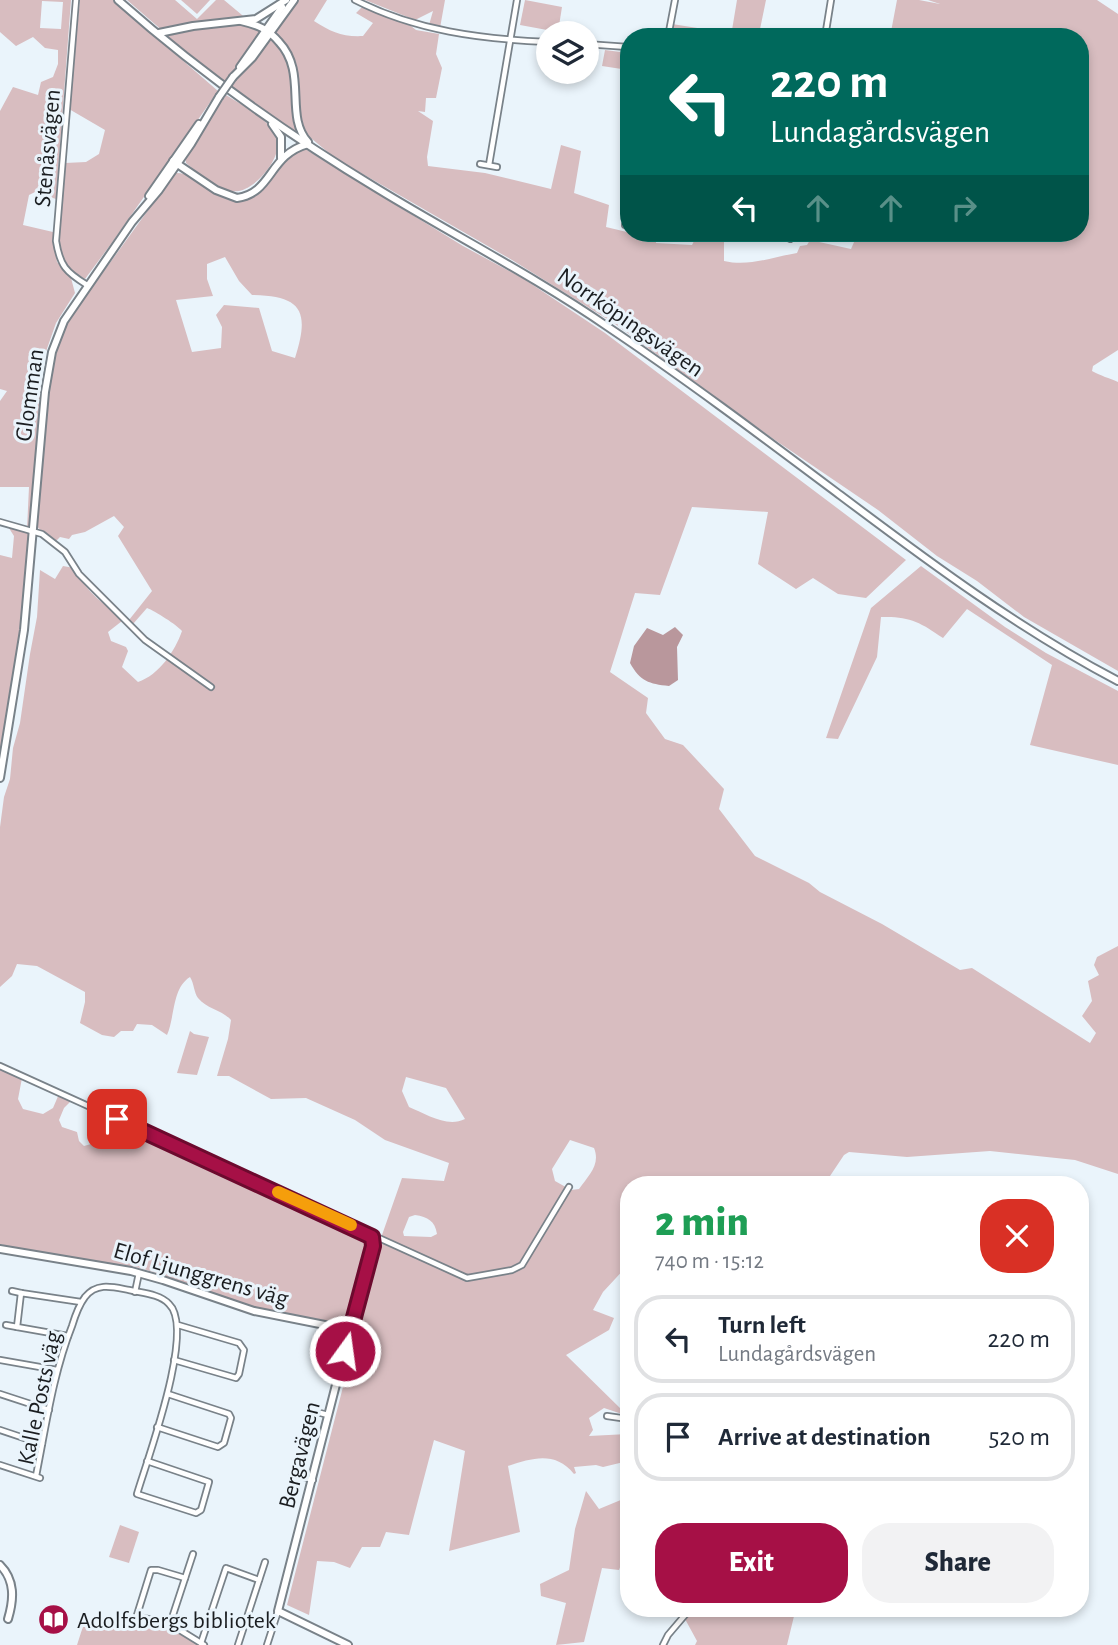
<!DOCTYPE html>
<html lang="en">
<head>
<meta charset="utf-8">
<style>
	:root { --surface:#fff; --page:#f2f2f3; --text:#1f2937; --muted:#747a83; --line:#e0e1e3; --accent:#a61046 }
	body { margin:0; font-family:"Alegreya Sans",sans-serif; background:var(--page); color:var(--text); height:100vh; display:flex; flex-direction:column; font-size:26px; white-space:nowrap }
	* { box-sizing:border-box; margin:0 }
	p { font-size:23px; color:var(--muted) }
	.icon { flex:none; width:38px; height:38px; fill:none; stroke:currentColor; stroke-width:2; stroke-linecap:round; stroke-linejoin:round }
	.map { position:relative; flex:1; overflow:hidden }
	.side { position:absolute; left:620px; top:1176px; width:469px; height:441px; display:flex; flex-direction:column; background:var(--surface); border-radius:28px; box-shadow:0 4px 10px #0003 }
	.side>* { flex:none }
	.guide { position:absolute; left:620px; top:28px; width:469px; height:214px; border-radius:28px; box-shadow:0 4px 10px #0003; background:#00695c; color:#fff; overflow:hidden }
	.fabs { position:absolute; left:536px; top:21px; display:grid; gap:14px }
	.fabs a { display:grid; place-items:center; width:63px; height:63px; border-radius:50%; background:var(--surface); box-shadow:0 4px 10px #0003; font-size:35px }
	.pin { position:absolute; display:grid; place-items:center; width:60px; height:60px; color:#fff; margin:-30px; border-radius:14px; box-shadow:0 4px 10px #0006 }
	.me { position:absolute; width:77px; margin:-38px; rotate:14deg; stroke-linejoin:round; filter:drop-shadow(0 0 5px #0008) }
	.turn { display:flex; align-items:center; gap:24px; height:147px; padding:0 35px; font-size:32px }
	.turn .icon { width:91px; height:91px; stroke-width:2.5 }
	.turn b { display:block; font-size:49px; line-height:60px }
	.lanes { display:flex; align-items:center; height:66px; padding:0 35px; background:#0003; justify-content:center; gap:35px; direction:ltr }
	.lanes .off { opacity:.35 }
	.round { display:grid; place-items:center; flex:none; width:74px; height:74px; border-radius:28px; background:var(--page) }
	.overview { display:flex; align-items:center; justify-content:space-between; height:119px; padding:0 35px }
	h1 { font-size:42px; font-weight:800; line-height:52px; color:#1e9e55 }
	.button { display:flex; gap:14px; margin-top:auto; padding:14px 35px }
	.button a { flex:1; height:80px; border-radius:28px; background:var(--accent); color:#fff; font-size:28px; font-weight:800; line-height:80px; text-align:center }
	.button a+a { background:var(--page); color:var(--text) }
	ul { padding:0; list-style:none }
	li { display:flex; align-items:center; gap:21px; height:88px; margin:0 14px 10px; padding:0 21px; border:4px solid var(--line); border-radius:28px }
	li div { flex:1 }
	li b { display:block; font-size:26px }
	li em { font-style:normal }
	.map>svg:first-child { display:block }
	.green { fill:#d8bdc0; fill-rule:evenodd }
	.water { fill:#b9979c }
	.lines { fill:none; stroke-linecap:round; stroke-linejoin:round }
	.street-casing { stroke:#798289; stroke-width:8 }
	.secondary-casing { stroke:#798289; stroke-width:10 }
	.street { stroke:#fff; stroke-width:4.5 }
	.secondary { stroke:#fff; stroke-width:6 }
	.secondary-bridge-casing { stroke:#798289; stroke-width:10; stroke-linecap:butt }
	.secondary-bridge { stroke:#fff; stroke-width:6 }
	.route-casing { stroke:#6c0a2e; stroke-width:18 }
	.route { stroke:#a61046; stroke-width:12 }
	.slow { stroke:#f59e0b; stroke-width:12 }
	.labels { text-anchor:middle; stroke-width:6; stroke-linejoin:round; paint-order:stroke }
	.street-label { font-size:24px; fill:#1a1d20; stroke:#eaf4fb }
	.poi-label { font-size:24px; fill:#1a1d20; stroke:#eaf4fb; text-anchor:start }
</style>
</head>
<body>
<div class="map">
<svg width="1118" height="1645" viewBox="0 0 1118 1645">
	<rect width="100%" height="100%" fill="#eaf4fb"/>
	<g class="green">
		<path d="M0 0H71L56 199 35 192 29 195 23 225 53 232 57 262 71 278 75 293 56 323 43 360 22 619 0 756V555L12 558 14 536 7 525 27 529 29 487H0V401L7 391 0 389V111L13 87 38 95 41 82 53 77 58 64V50L45 48 33 37 16 46 0 32ZM42 1 63 2 61 29 40 28Z"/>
		<path d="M80 0H113L218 91 111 244 85 279C77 274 69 270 64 262 54 246 63 184 65 163L86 162 99 154 105 130 69 109Z"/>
		<polygon points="127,0 175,0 197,19 216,0 224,0 248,20 164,32"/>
		<polygon points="181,0 210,0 197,14"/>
		<path d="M296 0H327L314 21C331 32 342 37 363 36L373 23 356 13 363 6 411 26 416 30 439 34 436 54 442 68 436 98H426L425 112 418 111 433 121 427 157 428 166 485 173 551 189 561 145 581 151 574 193 609 205 606 227 656 239V243L692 245 698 233 724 235V261C749 267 772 257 797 253L800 246 807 245 810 240 851 249 858 233H1080V37H890L897 0H919L940 4 928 0H1097L1118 14V350L1093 366 1092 371C1101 376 1109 378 1118 382V671L1024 617 977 581 937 556 878 510 772 438 615 324 512 260 335 158 306 134 301 123 296 62 274 32Z"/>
		<polygon points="365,0 445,0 440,28 429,25 433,11 415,20"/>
		<polygon points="525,0 562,7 558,32 520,25"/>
		<polygon points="737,0 766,0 759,34 732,30"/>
		<polygon points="672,24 729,33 728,37 671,37"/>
		<path d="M244 25 263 30 226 83 167 36C191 25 218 26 244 25Z"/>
		<polygon points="269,36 289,59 299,135 231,86"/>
		<polygon points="605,50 628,53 628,70 602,66"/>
		<path d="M226 95C242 105 268 118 276 136 286 155 253 195 232 191 214 189 199 174 186 163L185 157Z"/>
		<path d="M302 147 463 246 524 279 605 333 906 560 866 598 838 594 813 578 796 589 758 564 768 512 692 507 660 595 635 593 610 672 648 698 646 713 665 739 683 745 724 789 719 809 755 856 809 883 820 892 882 924 960 970 972 968 1090 1043 1096 1033 1082 1016 1092 1001 1088 981 1099 975 1094 965 1097 957 1118 946V1174L1075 1160 990 1151 907 1157 849 1152 844 1155 824 1185H628V1265L603 1292 593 1310 614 1318 609 1330 566 1355 622 1410 628 1406V1416L604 1408 589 1418 593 1430 589 1436 628 1434V1461L603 1467 596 1465 574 1467 576 1473 574 1474C555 1451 533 1458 508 1466L520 1532 449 1551 465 1451 434 1440 409 1535 386 1532 380 1547H362L350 1568 334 1562 317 1561 309 1615 287 1605 382 1235 402 1178 444 1181 449 1163 385 1140 355 1120 306 1098 271 1099 229 1076H217L228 1039 231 1020C222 1010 207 1009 198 998 194 993 194 983 190 977 172 988 175 1017 167 1035L152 1025 137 1024 133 1031H121L114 1037 102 1035 80 1023 85 1002V992L37 966 17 964 12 976 0 987V827L4 797 10 779 13 748 20 723 30 654 37 617 40 570 55 579 63 566 74 568C86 592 105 607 129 620L152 591 118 536 124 527 114 516 85 532 72 535 69 539 60 537 55 542 36 526 47 393 52 360 67 322 175 173C202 171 223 216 256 195 267 188 271 174 280 164 286 158 295 153 302 147ZM225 257 239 281 252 295C302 296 310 311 295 358L272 351 259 308 224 305 216 315 222 327 221 348 192 352 176 300 213 296 207 279V264ZM147 608C155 611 177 625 182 631 175 651 159 675 138 682L122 667 128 651 126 647 111 641 108 632 122 621 133 624ZM406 1077 446 1088 465 1119C447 1128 426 1114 409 1107L402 1091ZM570 1140 594 1148C601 1165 588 1176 579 1189L571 1190 555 1181 552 1169ZM415 1215C428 1217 435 1221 437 1234L431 1237 404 1236 403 1232 409 1217Z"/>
		<path d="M921 566 1005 627 1046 653 1118 691V765L1030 745 1052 665 967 609 943 638C920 622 909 616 881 617L877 657 838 739 826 738 871 608Z"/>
		<polygon points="190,1031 194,1034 209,1037 197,1075 177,1073"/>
		<polygon points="0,1068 22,1078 18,1099 23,1109 43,1114 53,1108 59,1094 72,1100 64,1108 59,1120 62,1127 77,1132 79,1141 84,1146 91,1144 98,1113 368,1237 369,1246 349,1320 340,1323 261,1309 141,1268 39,1254 0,1244"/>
		<polygon points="586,1491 599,1509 628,1497 628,1546 619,1570 602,1568 584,1642 556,1645 566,1603 541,1596 540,1584 569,1570 575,1529"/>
		<polygon points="120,1525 139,1532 129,1563 109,1557"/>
		<polygon points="694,1608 796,1608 787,1645 695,1645 697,1641 685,1619"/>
		<polygon points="128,1612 130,1621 158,1623 200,1645 77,1645 86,1617 102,1622"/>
	</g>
	<path class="water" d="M675 627 683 635 677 647 678 680 669 686C649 684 640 681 630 663L634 646 647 628 663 635Z"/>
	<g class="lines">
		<defs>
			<g id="street">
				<path d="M76 0 56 241C60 266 66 272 87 285"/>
				<path d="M355 0C416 31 481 39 548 42"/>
				<polyline points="668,37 675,0"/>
				<polyline points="825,37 831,0"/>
				<polyline points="586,44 628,47"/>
				<polyline points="480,164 497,167"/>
				<polyline points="489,165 517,0"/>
				<polyline points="625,225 628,225"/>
				<polyline points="790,239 791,233"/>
				<polyline points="0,522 42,534 65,552 79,574 145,640 211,687"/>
				<polyline points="0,1066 467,1278 512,1270 522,1265 569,1187"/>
				<polyline points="12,1291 21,1293"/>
				<polyline points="135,1292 139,1273"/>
				<polyline points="6,1325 17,1327"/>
				<polyline points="350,1330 373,1246 370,1235"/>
				<polyline points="68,1336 17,1327 21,1293 81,1302"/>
				<polyline points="0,1360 57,1370"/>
				<polyline points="174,1360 236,1378 239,1374 244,1350 239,1343 178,1325"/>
				<polyline points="0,1394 49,1410"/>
				<polyline points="309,1410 328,1415"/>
				<polyline points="607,1416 628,1419"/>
				<polyline points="157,1427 218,1447 224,1443 231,1418 229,1414 168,1394"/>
				<polyline points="0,1430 42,1444"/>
				<polyline points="0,1465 40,1478"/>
				<polyline points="293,1474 313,1480"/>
				<path d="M36 1476C46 1426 53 1374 72 1326 75 1316 79 1305 85 1297 97 1282 113 1287 129 1290 142 1293 160 1294 169 1304 196 1329 147 1460 137 1494L196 1513 201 1510 209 1482 147 1461"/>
				<polyline points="185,1578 158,1570 151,1570 137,1615 139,1617 170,1624 204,1645"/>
				<polyline points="170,1624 193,1554"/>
				<polyline points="201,1643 226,1568 259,1580"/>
				<polyline points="238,1645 265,1562"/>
				<polyline points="267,1645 278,1611"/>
				<polyline points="663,1645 668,1635 691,1608"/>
			</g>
			<g id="secondary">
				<path d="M118 0C198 71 287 134 378 189 455 236 534 276 608 327 687 380 764 438 840 495 929 562 1019 629 1118 681"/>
				<path d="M241 21C258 25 268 29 279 42 308 73 284 116 308 142"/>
				<polyline points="159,33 193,26 256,19 286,0"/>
				<polyline points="240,67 282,7"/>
				<polyline points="233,77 252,58 294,0"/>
				<polyline points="272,124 281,137 281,158"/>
				<path d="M173 161 216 190 237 198C273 193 268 155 308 144"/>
				<polyline points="149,196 199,124"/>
				<polyline points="0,778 24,630 45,392 52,352 64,321 132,222 159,190 191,144 219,97"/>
				<polyline points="0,1249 131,1271 163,1280 254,1311 350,1330 278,1611 348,1645"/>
				<path d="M0 1565C15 1580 14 1599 8 1619"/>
			</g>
		</defs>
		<use href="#street" class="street-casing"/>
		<use href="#secondary" class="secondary-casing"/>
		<use href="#street" class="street"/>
		<use href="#secondary" class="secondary"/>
		<defs>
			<polyline id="secondary-bridge" points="219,97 233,77"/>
		</defs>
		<use href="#secondary-bridge" class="secondary-bridge-casing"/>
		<use href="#secondary-bridge" class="secondary-bridge"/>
	</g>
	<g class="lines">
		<defs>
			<polyline id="route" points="117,1119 372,1237 373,1246 345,1351"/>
		</defs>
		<use href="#route" class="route-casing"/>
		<use href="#route" class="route"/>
		<polyline class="slow" points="278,1192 351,1225"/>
	</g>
	<defs>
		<symbol id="library-disc" viewBox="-11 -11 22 22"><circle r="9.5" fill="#a61046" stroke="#eaf4fb"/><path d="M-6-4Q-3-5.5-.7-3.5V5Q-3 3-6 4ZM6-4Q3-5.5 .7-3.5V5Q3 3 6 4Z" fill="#fff"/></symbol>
	</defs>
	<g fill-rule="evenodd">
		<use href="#library-disc" x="36" y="1602" width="35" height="35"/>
	</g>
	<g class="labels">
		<g class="street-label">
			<text transform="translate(47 148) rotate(-85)" y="8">Stenåsvägen</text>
			<text transform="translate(631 322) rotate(35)" y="8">Norrköpingsvägen</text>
			<text transform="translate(29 395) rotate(-82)" y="8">Glomman</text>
			<text transform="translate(201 1274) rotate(16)" y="8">Elof Ljunggrens väg</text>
			<text transform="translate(39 1398) rotate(-78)" y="8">Kalle Posts väg</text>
			<text transform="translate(299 1455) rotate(-76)" y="8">Bergavägen</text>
		</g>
		<g class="poi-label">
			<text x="77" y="1628">Adolfsbergs bibliotek</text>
		</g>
	</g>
</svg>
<div class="fabs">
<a><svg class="icon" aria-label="layers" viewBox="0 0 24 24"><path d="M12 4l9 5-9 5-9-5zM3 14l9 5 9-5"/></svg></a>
</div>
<div class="pin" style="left:117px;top:1119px;background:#d93025"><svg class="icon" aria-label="arrive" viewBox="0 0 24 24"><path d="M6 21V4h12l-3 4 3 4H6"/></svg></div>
<svg class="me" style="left:345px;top:1351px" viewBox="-20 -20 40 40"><circle r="17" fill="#a61046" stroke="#fff" stroke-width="3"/><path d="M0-11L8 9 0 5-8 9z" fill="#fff"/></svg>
<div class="guide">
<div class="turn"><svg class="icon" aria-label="left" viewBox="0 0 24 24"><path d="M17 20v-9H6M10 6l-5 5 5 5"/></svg><div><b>220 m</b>Lundagårdsvägen</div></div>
<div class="lanes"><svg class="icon" aria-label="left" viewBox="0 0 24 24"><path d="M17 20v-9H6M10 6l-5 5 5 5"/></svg><svg class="icon off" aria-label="ahead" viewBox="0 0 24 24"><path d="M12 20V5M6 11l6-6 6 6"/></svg><svg class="icon off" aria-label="ahead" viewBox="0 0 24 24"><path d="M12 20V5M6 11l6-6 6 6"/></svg><svg class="icon off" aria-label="right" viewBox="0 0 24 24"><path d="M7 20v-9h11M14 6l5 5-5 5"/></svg></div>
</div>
<section class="side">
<div class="overview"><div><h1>2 min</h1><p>740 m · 15:12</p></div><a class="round" style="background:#d93025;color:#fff"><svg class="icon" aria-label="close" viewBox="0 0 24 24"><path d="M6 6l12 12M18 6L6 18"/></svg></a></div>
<ul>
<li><svg class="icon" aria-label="left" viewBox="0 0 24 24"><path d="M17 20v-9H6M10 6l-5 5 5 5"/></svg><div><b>Turn left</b><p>Lundagårdsvägen</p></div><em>220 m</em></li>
<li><svg class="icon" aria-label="arrive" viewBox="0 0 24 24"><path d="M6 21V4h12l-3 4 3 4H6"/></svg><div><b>Arrive at destination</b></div><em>520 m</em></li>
</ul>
<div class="button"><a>Exit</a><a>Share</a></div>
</section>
</div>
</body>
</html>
